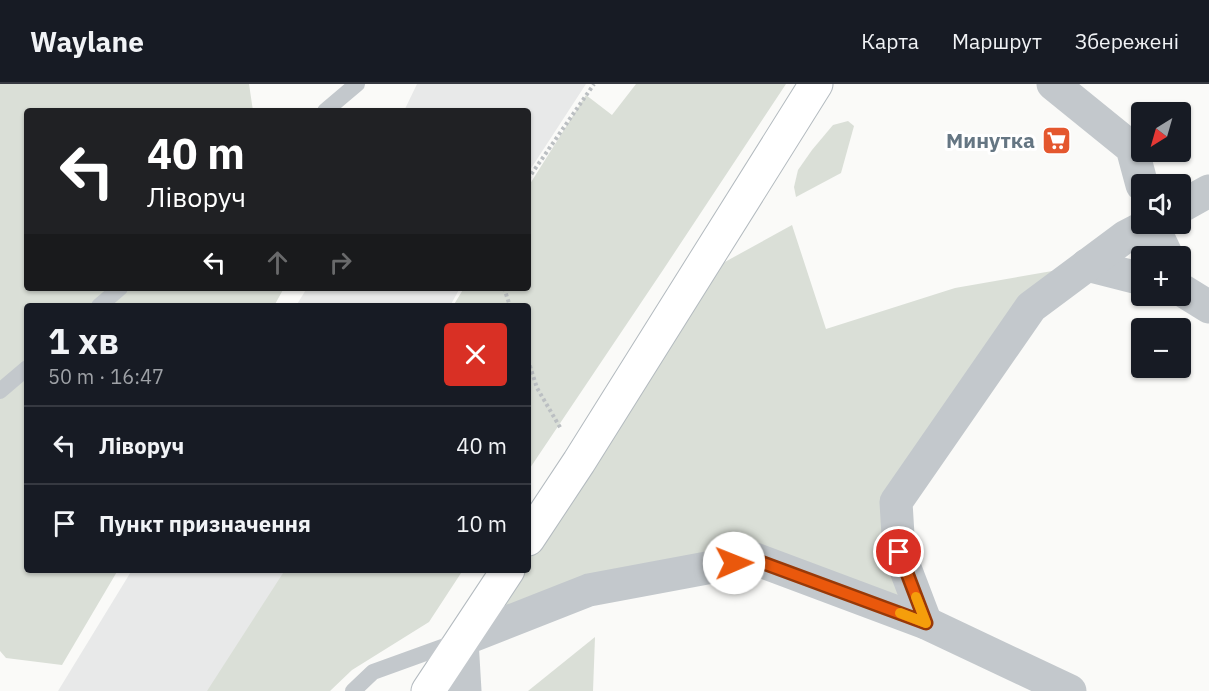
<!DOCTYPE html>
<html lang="uk">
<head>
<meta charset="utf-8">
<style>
	:root { --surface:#171b24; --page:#20242c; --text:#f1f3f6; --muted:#9ea1a6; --line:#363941 }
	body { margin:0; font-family:"IBM Plex Sans",sans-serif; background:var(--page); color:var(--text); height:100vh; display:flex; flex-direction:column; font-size:22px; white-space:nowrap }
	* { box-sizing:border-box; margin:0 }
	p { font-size:20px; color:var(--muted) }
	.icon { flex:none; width:33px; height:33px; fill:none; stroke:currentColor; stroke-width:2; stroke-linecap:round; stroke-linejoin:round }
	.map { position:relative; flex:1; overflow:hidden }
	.drawer { position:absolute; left:24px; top:219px; width:507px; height:270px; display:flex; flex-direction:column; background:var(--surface); border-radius:6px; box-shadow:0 2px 4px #0004 }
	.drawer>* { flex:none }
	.banner { position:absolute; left:24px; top:24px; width:507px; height:183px; border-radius:6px; box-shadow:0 2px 4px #0004; background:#202124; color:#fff; overflow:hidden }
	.needle { width:39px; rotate:217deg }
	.buttons { position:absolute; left:1131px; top:18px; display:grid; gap:12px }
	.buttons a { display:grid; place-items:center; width:60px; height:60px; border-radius:6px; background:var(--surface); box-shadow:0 2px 4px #0004; font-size:30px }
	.pin { position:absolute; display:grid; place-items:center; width:51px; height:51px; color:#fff; margin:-26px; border:3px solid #fff; border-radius:50%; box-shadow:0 2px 6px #0007 }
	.me { position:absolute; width:66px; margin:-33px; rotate:89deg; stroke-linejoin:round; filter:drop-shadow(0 0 4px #0008) }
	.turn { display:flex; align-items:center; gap:21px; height:126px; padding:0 24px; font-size:27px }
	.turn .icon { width:78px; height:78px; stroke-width:2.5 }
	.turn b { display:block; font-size:42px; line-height:51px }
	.lanes { display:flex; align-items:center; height:57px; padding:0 24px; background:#0003; justify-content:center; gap:30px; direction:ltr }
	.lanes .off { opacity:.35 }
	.round { display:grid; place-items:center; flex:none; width:63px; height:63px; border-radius:6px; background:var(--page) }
	.headline { display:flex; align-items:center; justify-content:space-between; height:102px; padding:0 24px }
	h1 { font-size:36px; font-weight:700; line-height:45px }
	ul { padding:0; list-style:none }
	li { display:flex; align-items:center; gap:18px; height:78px; padding:0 24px; border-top:2px solid var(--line) }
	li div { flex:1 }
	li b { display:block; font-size:22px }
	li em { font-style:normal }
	header { display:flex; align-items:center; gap:36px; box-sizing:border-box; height:84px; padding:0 30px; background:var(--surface); border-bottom:2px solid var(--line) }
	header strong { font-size:28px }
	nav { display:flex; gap:33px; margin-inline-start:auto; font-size:21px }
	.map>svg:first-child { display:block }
	.built { fill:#e8e9e9 }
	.green { fill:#dadfd7 }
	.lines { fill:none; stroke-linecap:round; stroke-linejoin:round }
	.secondary-casing { stroke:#b3babf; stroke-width:35 }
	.path { stroke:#bbbfc2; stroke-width:4; stroke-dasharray:3 3; stroke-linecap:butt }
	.lane { stroke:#c3c8cc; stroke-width:16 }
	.street { stroke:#c3c8cc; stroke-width:33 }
	.secondary { stroke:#fff; stroke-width:33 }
	.route-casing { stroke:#983908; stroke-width:15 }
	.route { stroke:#ea580c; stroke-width:10 }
	.slow { stroke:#f59e0b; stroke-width:10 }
	.labels { text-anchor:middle; stroke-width:6; stroke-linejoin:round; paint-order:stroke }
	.poi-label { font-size:21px; font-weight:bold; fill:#657683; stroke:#fff; text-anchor:end }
</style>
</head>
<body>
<header>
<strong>Waylane</strong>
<nav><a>Карта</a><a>Маршрут</a><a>Збережені</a></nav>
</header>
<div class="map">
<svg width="1209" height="607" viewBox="0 0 1209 607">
	<rect width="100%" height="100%" fill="#fafaf8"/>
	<g class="built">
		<polygon points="417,0 586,0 528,89 528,27 404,27"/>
		<polygon points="307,204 460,204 450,222 296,222"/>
		<polygon points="132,486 296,486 225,607 58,607"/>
	</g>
	<g class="green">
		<polygon points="0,0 249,0 253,27 27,27 27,204 284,204 274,222 27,222 27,486 118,486 62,581 6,574 0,567"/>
		<polygon points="636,0 786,0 663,186 528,387 528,222 453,222 464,204 528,204 528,103 586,11 612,31"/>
		<polygon points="848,37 854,42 841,89 796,113 794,103 798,86 812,66 833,41"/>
		<polygon points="792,141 826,245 955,204 1087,181 1031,223 896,418 926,539 755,475 462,556 507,486 528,486 528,454 694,195"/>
		<polygon points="285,486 463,486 429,538 352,586 330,607 207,607"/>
		<polygon points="595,553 593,607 528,607"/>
	</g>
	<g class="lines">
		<defs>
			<g id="secondary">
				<polyline points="528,455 579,378 816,0"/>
				<polyline points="428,607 508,486"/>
			</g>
		</defs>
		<use href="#secondary" class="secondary-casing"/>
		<g class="path">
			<polyline points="528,95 594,0"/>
			<polyline points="504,204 510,222"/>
			<polyline points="528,276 537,304 561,345"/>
		</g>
		<g class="lane">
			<polyline points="325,27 357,0"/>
			<polyline points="99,222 120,204"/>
			<polyline points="0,307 27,284"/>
			<polyline points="353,607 373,588 456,558"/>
		</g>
		<g class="street">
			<polyline points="1053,0 1132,64 1142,101"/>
			<polyline points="1180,123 1209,107"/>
			<polyline points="1152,140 1167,172"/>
			<polyline points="1087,181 1142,195"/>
			<polyline points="1180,205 1209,223"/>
			<polyline points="926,539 899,468 896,418 1031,223 1125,153 1150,140"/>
			<polyline points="465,607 462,556 589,506 755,475 926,539 1070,607"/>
		</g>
		<use href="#secondary" class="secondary"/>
	</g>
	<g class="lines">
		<defs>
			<polyline id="route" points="734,479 755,476 926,539 899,468"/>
		</defs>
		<use href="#route" class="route-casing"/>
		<use href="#route" class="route"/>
		<polyline class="slow" points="900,529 926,539 916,513"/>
	</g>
	<defs>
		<symbol id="supermarket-square" viewBox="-11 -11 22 22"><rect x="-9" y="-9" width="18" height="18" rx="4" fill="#e4572e" stroke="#fff"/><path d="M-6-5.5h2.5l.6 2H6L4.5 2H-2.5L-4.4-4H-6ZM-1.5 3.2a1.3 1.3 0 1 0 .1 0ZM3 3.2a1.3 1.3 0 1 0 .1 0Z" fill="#fff"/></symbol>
	</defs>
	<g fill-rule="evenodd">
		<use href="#supermarket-square" x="1040" y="40" width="33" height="33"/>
	</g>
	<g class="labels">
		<g class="poi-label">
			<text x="1035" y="64">Минутка</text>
		</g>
	</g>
</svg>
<div class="buttons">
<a><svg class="needle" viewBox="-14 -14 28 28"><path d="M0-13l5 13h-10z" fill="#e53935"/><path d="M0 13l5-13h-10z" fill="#9ea1a6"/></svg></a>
<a><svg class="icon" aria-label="sound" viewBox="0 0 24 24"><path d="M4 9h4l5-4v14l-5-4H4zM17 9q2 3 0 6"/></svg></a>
<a>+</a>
<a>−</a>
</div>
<div class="pin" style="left:899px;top:468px;background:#d93025"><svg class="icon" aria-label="arrive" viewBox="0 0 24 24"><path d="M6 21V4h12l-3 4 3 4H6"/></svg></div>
<svg class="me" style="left:734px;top:479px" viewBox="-20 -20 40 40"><circle r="19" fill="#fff"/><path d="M0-13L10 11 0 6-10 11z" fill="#ea580c"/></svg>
<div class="banner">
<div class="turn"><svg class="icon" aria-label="left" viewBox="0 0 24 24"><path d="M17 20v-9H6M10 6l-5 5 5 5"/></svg><div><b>40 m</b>Ліворуч</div></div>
<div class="lanes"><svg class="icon" aria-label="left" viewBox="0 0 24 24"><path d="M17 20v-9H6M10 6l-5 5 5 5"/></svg><svg class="icon off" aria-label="ahead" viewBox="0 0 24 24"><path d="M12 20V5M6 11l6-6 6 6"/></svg><svg class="icon off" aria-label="right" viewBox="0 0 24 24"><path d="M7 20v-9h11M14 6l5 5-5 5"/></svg></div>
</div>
<section class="drawer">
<div class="headline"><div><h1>1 хв</h1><p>50 m · 16:47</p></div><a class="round" style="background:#d93025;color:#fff"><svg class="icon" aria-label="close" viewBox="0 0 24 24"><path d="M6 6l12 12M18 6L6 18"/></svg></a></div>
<ul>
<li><svg class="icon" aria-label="left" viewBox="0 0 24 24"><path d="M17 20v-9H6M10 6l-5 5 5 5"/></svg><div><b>Ліворуч</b></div><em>40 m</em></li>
<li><svg class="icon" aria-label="arrive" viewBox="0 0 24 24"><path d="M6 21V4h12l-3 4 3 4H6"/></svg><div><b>Пункт призначення</b></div><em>10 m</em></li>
</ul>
</section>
</div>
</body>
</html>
